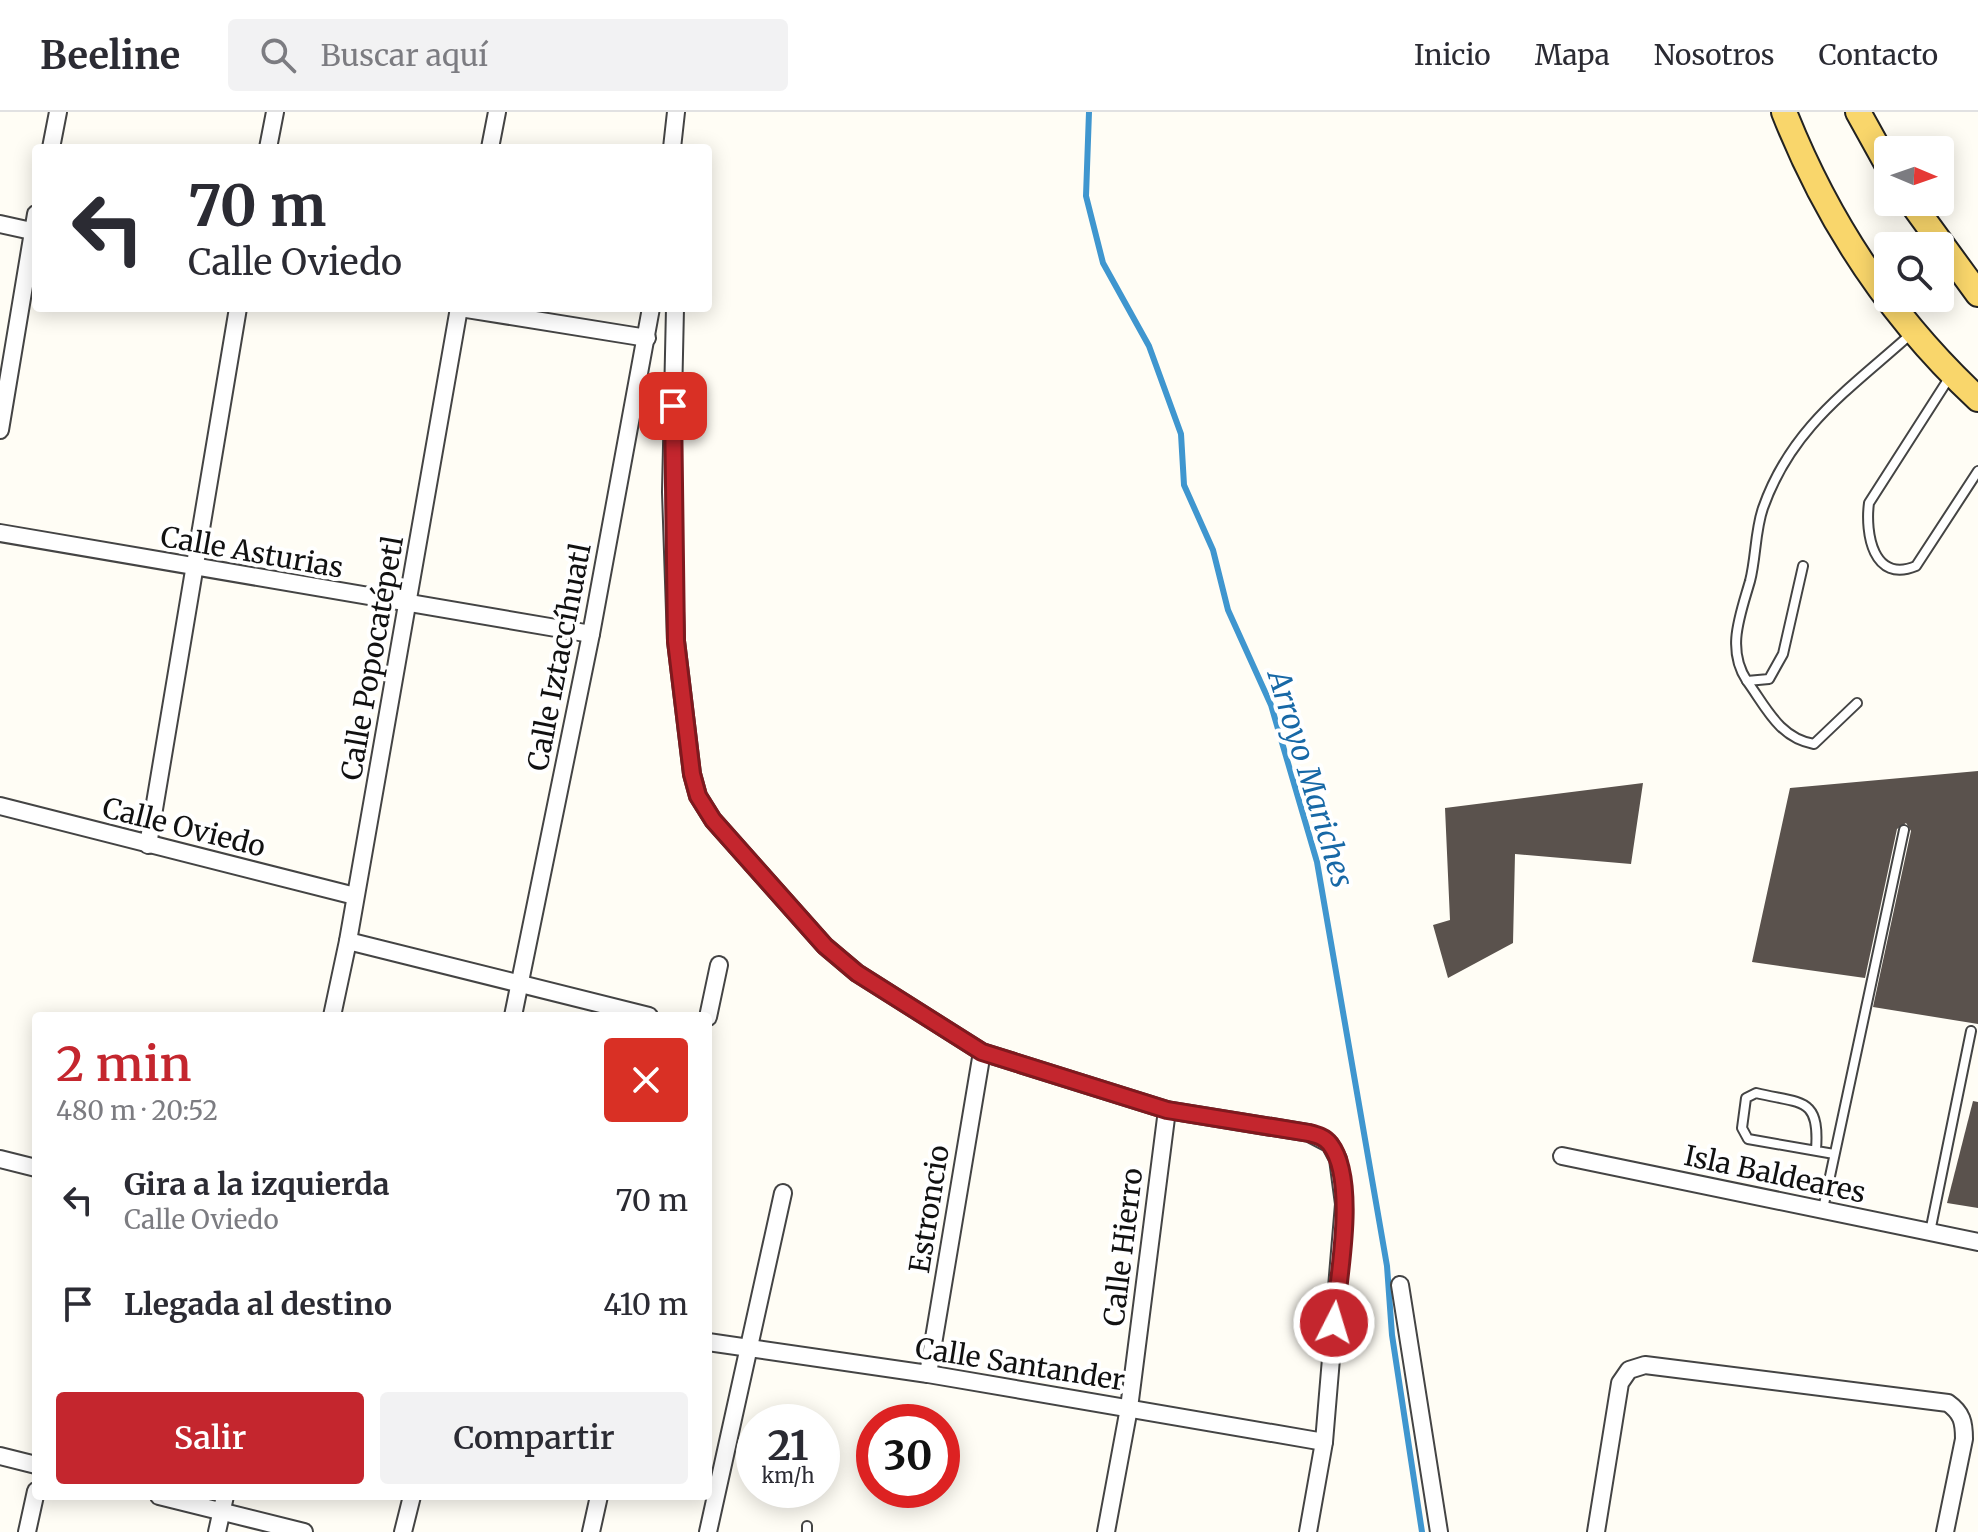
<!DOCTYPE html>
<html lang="es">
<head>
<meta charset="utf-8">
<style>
	:root { --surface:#fff; --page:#f2f2f3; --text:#2b2b33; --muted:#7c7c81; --line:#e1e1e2; --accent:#c4262e }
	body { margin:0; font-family:Merriweather,serif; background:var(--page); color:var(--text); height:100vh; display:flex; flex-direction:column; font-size:30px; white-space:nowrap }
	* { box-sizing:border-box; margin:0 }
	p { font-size:26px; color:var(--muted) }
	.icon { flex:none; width:44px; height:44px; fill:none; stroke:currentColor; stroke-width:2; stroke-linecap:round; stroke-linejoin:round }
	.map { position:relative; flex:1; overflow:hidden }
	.side { position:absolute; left:32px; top:900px; width:680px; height:488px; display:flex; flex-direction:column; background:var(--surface); border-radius:8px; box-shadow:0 4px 20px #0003 }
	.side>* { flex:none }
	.top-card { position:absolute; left:32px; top:32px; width:680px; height:168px; border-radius:8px; box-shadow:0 4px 20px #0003; background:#fff; color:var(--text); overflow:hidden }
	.needle { width:52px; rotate:92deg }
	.controls { position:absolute; left:1874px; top:24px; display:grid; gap:16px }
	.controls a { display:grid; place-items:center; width:80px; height:80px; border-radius:8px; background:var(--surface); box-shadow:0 4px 20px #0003; font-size:40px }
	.speed { position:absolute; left:736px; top:1292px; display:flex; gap:16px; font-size:40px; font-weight:700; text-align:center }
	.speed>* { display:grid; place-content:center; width:104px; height:104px; border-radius:50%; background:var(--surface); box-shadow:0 4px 20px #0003; line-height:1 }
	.speed small { font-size:20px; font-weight:400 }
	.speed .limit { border:12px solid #d22; background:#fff; color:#111 }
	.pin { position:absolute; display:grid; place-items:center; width:68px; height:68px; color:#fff; margin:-34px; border-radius:16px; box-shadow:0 4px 12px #0006 }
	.me { position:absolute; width:88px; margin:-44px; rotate:5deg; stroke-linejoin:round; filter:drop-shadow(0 0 6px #0008) }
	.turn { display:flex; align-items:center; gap:28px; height:168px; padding:0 24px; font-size:36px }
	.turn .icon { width:104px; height:104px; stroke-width:2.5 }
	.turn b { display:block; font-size:56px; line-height:68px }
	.round { display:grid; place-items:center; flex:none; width:84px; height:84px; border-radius:8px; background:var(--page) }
	.summary { display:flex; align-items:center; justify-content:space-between; height:136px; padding:0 24px }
	h1 { font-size:48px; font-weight:600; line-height:60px; color:var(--accent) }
	.cta { display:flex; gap:16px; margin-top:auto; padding:16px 24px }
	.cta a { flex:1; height:92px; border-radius:8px; background:var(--accent); color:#fff; font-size:32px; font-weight:600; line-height:92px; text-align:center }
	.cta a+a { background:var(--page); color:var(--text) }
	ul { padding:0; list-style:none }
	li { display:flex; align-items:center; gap:24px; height:104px; padding:0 24px }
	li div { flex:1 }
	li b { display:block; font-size:30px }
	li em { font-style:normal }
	header { display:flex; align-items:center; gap:48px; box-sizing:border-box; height:112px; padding:0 40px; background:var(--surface); border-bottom:2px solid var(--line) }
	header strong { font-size:38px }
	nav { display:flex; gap:44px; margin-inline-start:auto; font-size:28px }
	.search { width:560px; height:72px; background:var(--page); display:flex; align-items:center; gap:20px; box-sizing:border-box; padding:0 28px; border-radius:8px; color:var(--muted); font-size:30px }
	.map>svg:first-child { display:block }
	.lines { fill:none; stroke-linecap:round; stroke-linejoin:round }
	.stream { stroke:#3f96cf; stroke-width:6 }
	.building { fill:#5a524d }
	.service-casing { stroke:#444; stroke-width:12 }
	.minor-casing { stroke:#444; stroke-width:20 }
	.primary-casing { stroke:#222; stroke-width:28 }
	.service { stroke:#fff; stroke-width:8 }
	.minor { stroke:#fff; stroke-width:16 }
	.primary { stroke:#f9d66b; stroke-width:24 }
	.route-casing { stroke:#7f191e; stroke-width:20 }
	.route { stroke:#c4262e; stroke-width:14 }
	.labels { text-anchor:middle; stroke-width:8; stroke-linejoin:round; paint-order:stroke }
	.street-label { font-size:28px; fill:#111; stroke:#fff }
	.water-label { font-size:30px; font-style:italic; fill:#1768a6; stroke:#fff }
</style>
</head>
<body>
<header>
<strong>Beeline</strong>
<div class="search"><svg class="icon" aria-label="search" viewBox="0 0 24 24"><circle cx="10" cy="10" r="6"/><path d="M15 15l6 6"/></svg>Buscar aquí</div>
<nav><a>Inicio</a><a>Mapa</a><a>Nosotros</a><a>Contacto</a></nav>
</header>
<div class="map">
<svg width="1978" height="1420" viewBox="0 0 1978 1420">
	<rect width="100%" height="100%" fill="#fffdf5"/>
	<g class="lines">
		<polyline class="stream" points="1089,0 1086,84 1103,151 1149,234 1181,322 1184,373 1213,438 1228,498 1271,593 1317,750 1387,1154 1392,1223 1422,1420"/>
	</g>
	<g class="building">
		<polygon points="1978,659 1978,912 1873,895 1911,719 1906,711 1897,717 1865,866 1752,850 1790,676"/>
		<polygon points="1643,671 1631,752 1515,742 1513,831 1448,866 1433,813 1450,808 1445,696"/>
		<polygon points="1973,989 1978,990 1978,1096 1947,1091"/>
	</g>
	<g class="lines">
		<defs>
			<g id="service">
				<path d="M1951 263 1869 391C1865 421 1873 472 1916 454L1978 359"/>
				<path d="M1803 454 1783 542 1769 567 1747 569C1726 537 1740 504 1750 469 1756 446 1755 419 1763 396 1792 314 1850 277 1912 221"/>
				<path d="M1747 569C1766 595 1779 626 1814 632L1857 591"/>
				<path d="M1816 1038C1820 984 1801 992 1756 981L1746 986 1742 1016 1748 1027 1834 1042"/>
				<polyline points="1823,1097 1904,718"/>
				<polyline points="1930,1120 1971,919"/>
				<polyline points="807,1414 807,1420"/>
			</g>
			<g id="minor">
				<polyline points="51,36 58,0"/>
				<polyline points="268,36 275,0"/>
				<polyline points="490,36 497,0"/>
				<polyline points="672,36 676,0"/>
				<polyline points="0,112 36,120"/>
				<polyline points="460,196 647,226"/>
				<polyline points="675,196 671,380 676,529 692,662 698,684 713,708 825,834 857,861 982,940 1167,998 1309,1021 1330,1032 1338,1047 1344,1092 1324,1330 1308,1420"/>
				<polyline points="0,318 36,102"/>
				<polyline points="0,421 591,522"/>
				<polyline points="0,694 355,784"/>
				<polyline points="148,733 238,196"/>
				<polyline points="348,829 649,904"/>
				<polyline points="332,904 348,829 459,196"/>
				<polyline points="513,904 591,522 651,196"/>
				<polyline points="708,905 719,853"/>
				<polyline points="1562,1044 1978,1130"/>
				<polyline points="0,1047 36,1056"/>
				<polyline points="1400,1173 1439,1420"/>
				<polyline points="708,1230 928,1262 1324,1330"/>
				<polyline points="928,1262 982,940"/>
				<polyline points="0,1344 36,1353"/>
				<polyline points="159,1384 304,1420"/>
				<polyline points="27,1420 36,1379"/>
				<polyline points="217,1420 225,1384"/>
				<polyline points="403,1420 412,1384"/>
				<polyline points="591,1420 599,1384"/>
				<polyline points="708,1420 783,1081"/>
				<polyline points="1106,1420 1129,1296 1167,998"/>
				<path d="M1596 1420 1620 1271 1629 1258 1645 1253 1948 1291C1962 1301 1964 1310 1964 1327L1945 1420"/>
			</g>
			<g id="primary">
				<path d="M1784 0C1827 109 1892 207 1978 287"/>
				<polyline points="1858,0 1888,54"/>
				<polyline points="1911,90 1978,182"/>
			</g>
		</defs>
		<use href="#service" class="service-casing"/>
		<use href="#minor" class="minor-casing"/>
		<use href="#primary" class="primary-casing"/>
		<use href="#service" class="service"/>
		<use href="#minor" class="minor"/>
		<use href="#primary" class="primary"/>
	</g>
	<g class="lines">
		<defs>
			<path id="route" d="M673 294 676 529 692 662 698 684 713 708 825 834 857 861 982 940 1167 998 1309 1021C1317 1023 1325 1025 1330 1032 1358 1068 1338 1168 1334 1211"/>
		</defs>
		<use href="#route" class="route-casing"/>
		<use href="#route" class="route"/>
	</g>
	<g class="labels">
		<g class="street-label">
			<text transform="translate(252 440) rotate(10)" y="10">Calle Asturias</text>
			<text transform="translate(559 545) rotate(-79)" y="10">Calle Iztaccíhuatl</text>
			<text transform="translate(372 546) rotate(-80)" y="10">Calle Popocatépetl</text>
			<text transform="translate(184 715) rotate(14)" y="10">Calle Oviedo</text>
			<text transform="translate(1775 1062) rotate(12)" y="10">Isla Baldeares</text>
			<text transform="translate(929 1097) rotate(-81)" y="10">Estroncio</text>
			<text transform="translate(1123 1135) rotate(-83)" y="10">Calle Hierro</text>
			<text transform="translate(1020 1252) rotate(9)" y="10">Calle Santander</text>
		</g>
		<g class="water-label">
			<text transform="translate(1310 667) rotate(73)" y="10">Arroyo Mariches</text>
		</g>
	</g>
</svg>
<div class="controls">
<a><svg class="needle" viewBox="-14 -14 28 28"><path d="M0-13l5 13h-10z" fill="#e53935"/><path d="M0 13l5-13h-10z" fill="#7c7c81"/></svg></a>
<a><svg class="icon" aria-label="search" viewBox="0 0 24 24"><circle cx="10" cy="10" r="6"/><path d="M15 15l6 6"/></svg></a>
</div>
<div class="speed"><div>21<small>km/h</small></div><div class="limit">30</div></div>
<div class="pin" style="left:673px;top:294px;background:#d93025"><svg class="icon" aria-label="arrive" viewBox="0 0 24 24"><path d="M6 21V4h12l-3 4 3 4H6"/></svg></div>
<svg class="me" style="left:1334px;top:1211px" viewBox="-20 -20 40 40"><circle r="17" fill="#c4262e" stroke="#fff" stroke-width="3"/><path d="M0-11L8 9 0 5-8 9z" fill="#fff"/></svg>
<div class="top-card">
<div class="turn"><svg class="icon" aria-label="left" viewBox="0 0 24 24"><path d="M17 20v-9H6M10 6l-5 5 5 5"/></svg><div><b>70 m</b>Calle Oviedo</div></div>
</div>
<section class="side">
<div class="summary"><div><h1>2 min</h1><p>480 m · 20:52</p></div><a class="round" style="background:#d93025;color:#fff"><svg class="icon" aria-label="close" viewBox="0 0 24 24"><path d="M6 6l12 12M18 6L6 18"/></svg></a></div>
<ul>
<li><svg class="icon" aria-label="left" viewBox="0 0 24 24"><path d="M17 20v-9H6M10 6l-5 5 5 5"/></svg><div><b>Gira a la izquierda</b><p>Calle Oviedo</p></div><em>70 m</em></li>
<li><svg class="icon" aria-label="arrive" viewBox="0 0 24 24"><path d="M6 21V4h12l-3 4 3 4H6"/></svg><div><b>Llegada al destino</b></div><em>410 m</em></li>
</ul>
<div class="cta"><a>Salir</a><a>Compartir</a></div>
</section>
</div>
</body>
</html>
